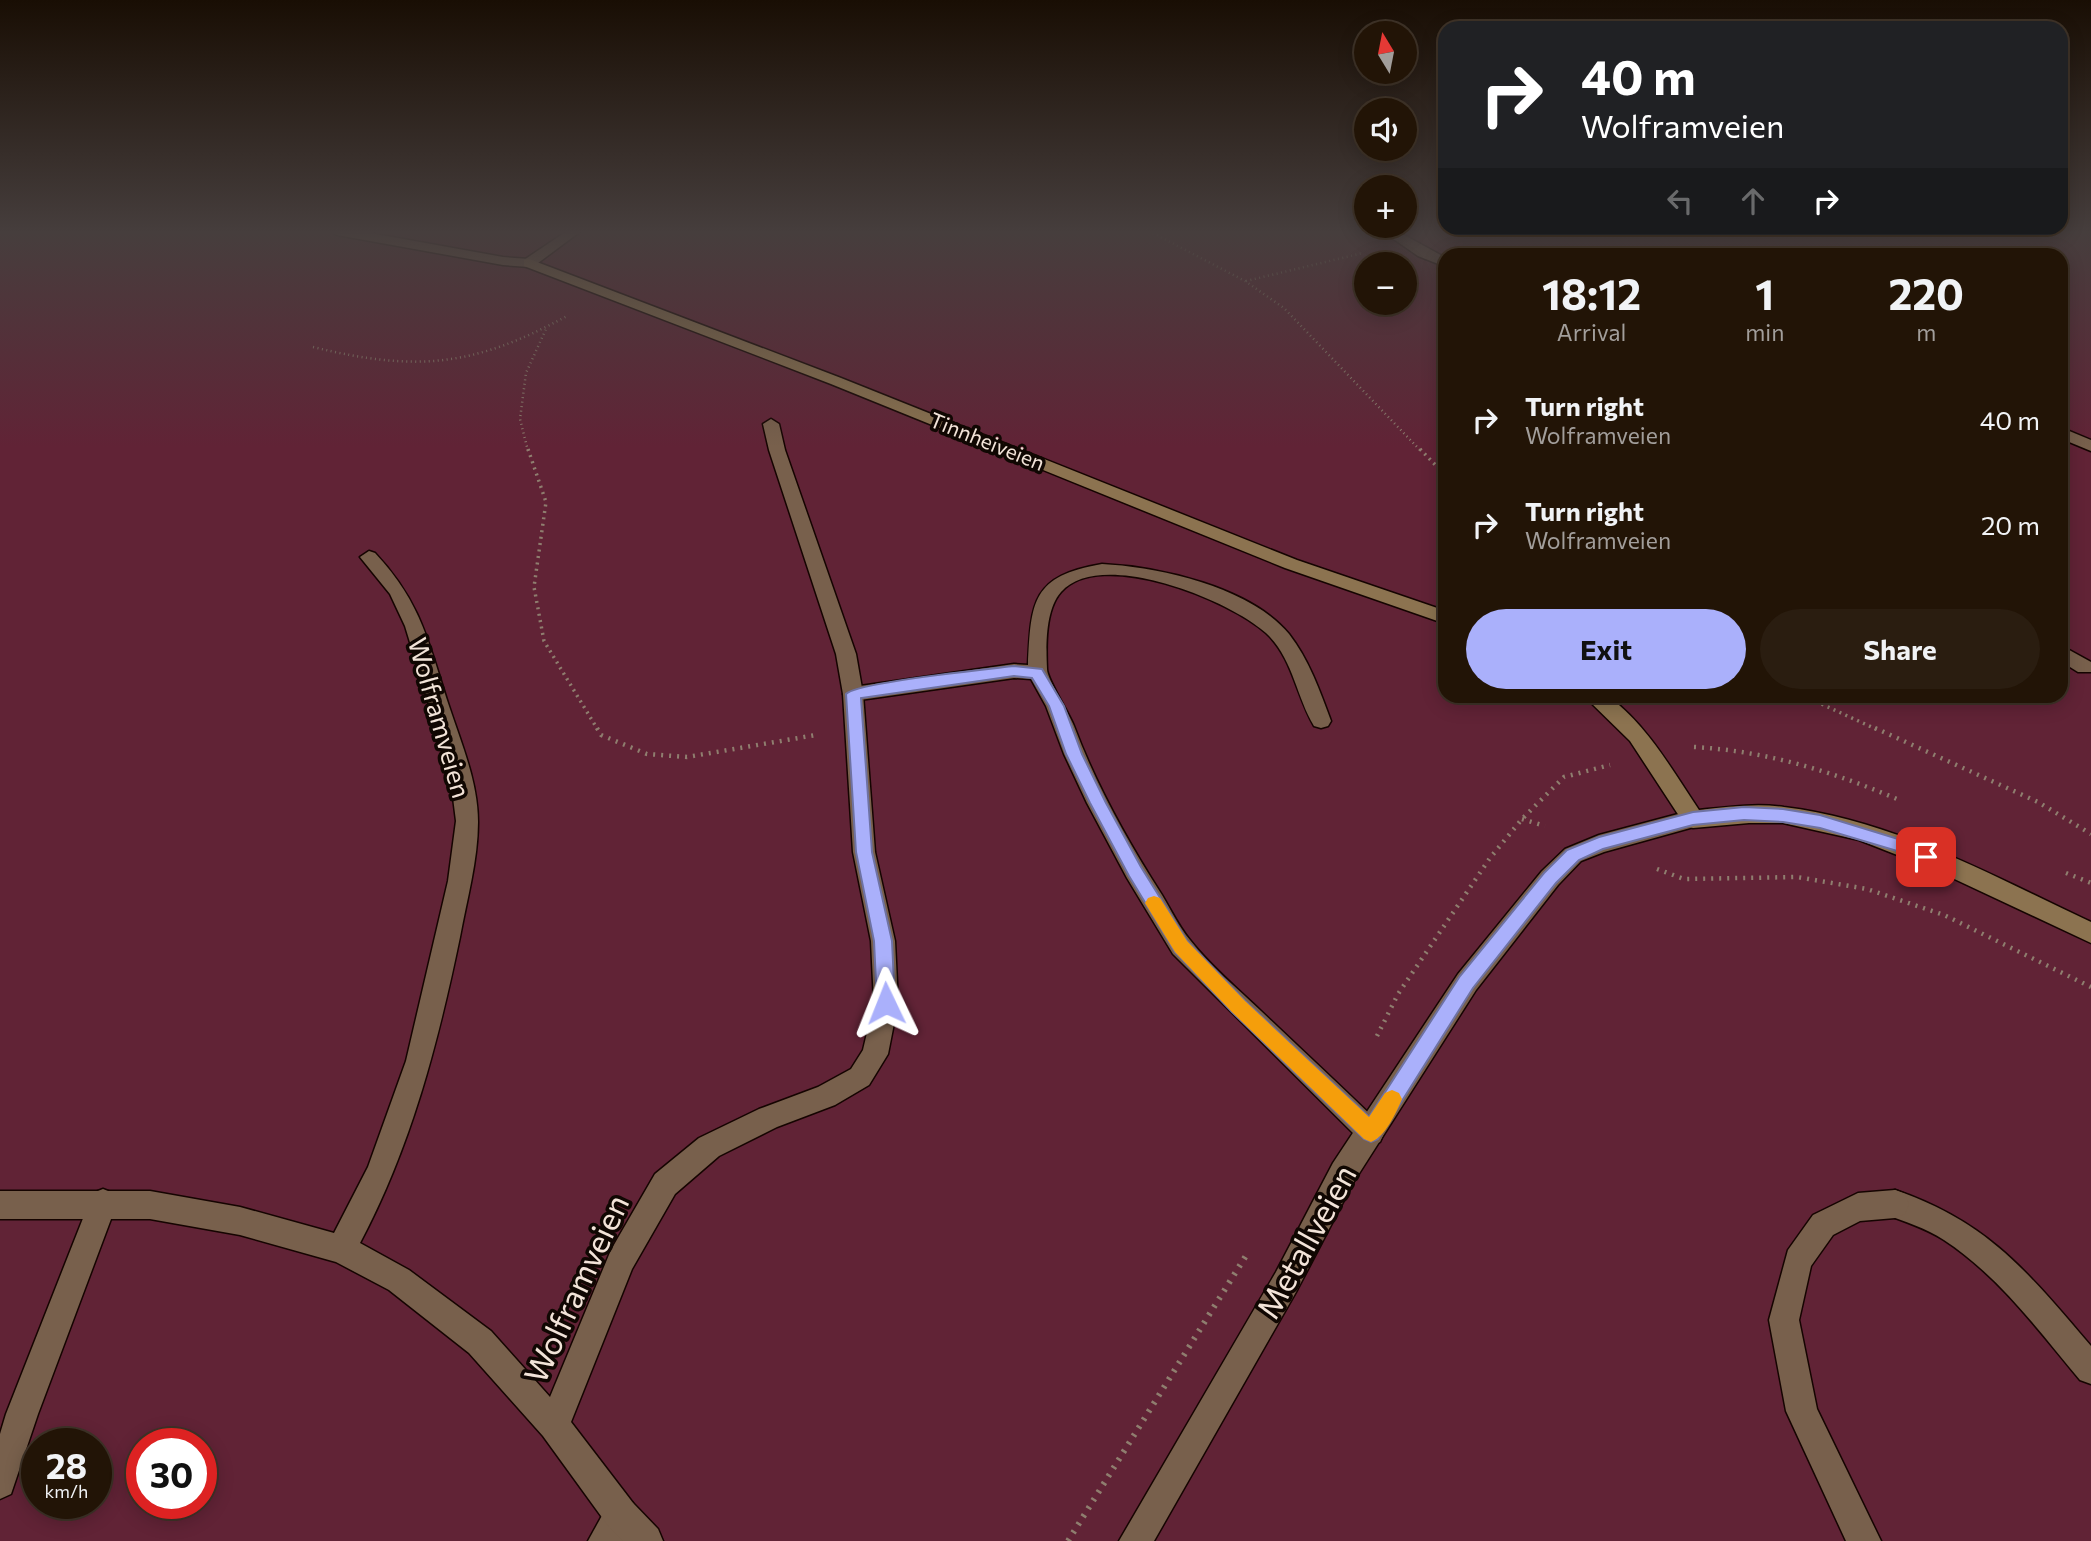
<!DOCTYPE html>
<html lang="en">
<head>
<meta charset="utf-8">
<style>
	:root { --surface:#221406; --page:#2a1d10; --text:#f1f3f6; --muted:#a29e9b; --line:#3f3328; --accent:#aab0fb }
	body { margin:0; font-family:Commissioner,sans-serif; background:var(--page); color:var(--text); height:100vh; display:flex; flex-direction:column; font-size:26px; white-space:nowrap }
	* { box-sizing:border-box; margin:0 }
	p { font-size:23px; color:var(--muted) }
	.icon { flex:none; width:38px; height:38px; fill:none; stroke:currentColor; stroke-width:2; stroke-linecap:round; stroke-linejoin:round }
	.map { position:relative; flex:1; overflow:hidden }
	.details { position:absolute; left:1438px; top:248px; width:630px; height:455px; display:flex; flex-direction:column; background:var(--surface); border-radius:21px; box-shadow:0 4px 18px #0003,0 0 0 2px var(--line) }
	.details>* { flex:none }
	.guide { position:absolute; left:1438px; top:21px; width:630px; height:214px; border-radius:21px; box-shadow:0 4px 18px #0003,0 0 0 2px var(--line); background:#202124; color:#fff; overflow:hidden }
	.needle { width:46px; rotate:350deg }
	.tools { position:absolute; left:1354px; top:21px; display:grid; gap:14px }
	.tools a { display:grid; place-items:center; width:63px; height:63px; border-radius:50%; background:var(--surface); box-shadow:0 4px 18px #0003,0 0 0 2px var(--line); font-size:35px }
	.speed { position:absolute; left:21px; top:1428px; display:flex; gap:14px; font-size:35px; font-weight:700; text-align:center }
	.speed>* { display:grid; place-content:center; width:91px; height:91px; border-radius:50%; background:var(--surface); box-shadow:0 4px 18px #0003,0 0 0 2px var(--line); line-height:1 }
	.speed small { font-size:18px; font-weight:400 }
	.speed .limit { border:10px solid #d22; background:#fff; color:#111 }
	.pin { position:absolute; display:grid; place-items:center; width:60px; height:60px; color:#fff; margin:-30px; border-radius:14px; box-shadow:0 4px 10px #0006 }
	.me { position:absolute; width:77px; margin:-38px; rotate:358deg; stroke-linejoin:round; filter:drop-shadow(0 0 5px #0008) }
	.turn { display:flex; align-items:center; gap:24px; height:147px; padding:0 28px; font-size:32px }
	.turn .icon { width:91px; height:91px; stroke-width:2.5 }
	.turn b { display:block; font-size:49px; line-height:60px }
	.lanes { display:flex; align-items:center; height:66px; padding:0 28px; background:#0003; justify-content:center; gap:35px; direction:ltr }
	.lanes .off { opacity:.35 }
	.eta { display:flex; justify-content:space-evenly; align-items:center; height:119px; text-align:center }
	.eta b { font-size:42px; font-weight:700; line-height:49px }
	.action { display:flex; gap:14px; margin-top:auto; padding:14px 28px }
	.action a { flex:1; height:80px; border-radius:42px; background:var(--accent); color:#111; font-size:28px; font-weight:700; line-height:80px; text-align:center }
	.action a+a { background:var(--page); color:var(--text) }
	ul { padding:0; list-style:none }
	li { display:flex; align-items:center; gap:21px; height:105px; padding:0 28px }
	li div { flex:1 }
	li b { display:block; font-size:26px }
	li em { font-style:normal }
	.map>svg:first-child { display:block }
	.green { fill:#612336; fill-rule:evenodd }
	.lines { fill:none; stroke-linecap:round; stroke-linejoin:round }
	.lane-casing { stroke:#150400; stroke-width:3 }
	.street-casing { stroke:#150400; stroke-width:3 }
	.secondary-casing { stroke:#150400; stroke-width:3 }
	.path-far3 { stroke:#8f7e6f; stroke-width:2.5; stroke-dasharray:1 3.5; stroke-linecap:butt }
	.path-far2 { stroke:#8f7e6f; stroke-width:3.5; stroke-dasharray:2 4.5; stroke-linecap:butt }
	.path-far1 { stroke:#8f7e6f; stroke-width:4.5; stroke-dasharray:2 6; stroke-linecap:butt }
	.path { stroke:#8f7e6f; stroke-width:6; stroke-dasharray:2.5 7; stroke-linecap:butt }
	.lane { fill:#78604c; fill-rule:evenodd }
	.street { fill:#78604c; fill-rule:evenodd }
	.secondary { fill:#8c7350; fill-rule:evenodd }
	.route { fill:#aab0fb; stroke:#6e72a3; stroke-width:2 }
	.slow { fill:#f59e0b }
	.labels { text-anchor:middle; stroke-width:7; stroke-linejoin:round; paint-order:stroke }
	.far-street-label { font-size:21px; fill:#f2e3d8; stroke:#100702 }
	.street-label { font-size:26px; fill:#f2e3d8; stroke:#100702 }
	.near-street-label { font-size:32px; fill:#f2e3d8; stroke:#100702 }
</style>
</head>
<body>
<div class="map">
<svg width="2091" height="1541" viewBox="0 0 2091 1541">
	<rect width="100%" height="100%" fill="#2e1a08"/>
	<path class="green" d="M0 231H2091V1541H0ZM1446 256H2062V696H1446ZM1367 264H1405V303H1367ZM37 1444H96V1503H37ZM142 1444H201V1503H142Z"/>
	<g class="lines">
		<defs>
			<g id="lane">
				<polygon points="331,231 359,231 503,257 529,259 535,263 529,267 503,265 337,235"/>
				<path d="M1102 564C1160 567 1250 587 1289 634 1309 660 1320 691 1331 721L1328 726 1321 728 1314 726C1296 696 1293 658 1266 633 1230 600 1100 547 1061 592 1045 610 1046 647 1047 669 1047 679 1069 713 1074 726 1096 785 1128 842 1162 895 1171 910 1179 927 1190 940 1210 966 1237 988 1261 1011 1301 1049 1341 1086 1380 1124L1384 1133 1380 1142 1371 1146 1362 1142 1173 954 1127 878 1087 803 1064 754 1046 706 1031 679 1014 678 853 701 846 699 843 694 846 689 853 687 1014 664 1028 665C1031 601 1032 576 1102 564Z"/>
				<polygon points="2062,646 2091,662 2091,672 2078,672 2062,662"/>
				<polygon points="103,1189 113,1193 117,1203 38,1414 11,1494 0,1499 0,1434 6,1414 93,1193"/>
				<path d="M1895 1190C1989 1222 2028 1273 2091 1346V1384L2080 1380C2039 1331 1999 1276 1944 1240 1926 1228 1905 1222 1885 1214L1881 1204 1885 1194Z"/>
				<polygon points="621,1499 633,1503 637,1515 624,1541 588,1541 609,1503"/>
			</g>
			<g id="street">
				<polygon points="567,231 581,231 534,266 524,266 524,260"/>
				<polygon points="1382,231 1397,231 1446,258 1446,267 1418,256"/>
				<path d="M771 419 779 424 785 450 856 654 863 694 875 852 895 941 898 1003 888 1054 869 1085 835 1105 777 1127 719 1156 675 1194 632 1269 571 1422 633 1503 658 1529 663 1541H623L609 1527 543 1436 469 1353 389 1290 336 1262 240 1235 150 1219H0V1191H150L240 1207 334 1233 368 1167 406 1061 448 881 456 821 450 774 405 626 390 594 360 557 369 551 375 553C423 604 429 646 450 709 462 745 478 783 478 822 478 860 467 899 460 937 438 1043 411 1147 360 1243L409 1270 491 1331 550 1397 611 1250 655 1174 699 1138 759 1109 818 1087 851 1069 863 1050 874 1003 871 941 853 852 843 694 836 654 769 450 763 424Z"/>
				<polygon points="2062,428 2091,440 2091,451 2062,439"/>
				<polygon points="1693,810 1701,813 1704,819 1701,825 1604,852 1581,861 1558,885 1476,990 1353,1183 1296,1292 1154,1541 1119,1541 1276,1272 1333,1163 1458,974 1542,871 1565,849 1599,835"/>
				<polygon points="1895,1190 1905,1194 1909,1204 1905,1214 1895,1218 1860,1221 1833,1235 1811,1266 1799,1320 1817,1409 1881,1541 1846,1541 1786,1411 1769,1320 1788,1250 1813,1215 1858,1193"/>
			</g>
			<g id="secondary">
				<polygon points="529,259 841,378 1297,560 1446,611 1446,624 1285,568 831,384 524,266 524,260"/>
				<path d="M1584 696H1608C1648 726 1672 770 1699 810 1727 807 1756 803 1784 807 1893 820 1993 876 2091 922V943L1933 869 1859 840 1783 823H1749L1693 828 1685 825 1630 741Z"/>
			</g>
		</defs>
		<use href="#lane" class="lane-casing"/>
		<use href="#street" class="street-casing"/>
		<use href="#secondary" class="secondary-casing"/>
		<g class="path-far3">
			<polyline points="1149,231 1245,281 1284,308 1421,451"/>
			<polyline points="1246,281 1363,253"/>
			<path d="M313 347C416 372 473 367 567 316"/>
			<polyline points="528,451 520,419 526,373 546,329"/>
		</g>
		<g class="path-far2">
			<polyline points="528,449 546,502 534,587 544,641 598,730"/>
			<polyline points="1420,449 1446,476"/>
			<polyline points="1804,696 1878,730"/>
		</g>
		<g class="path-far1">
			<polyline points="597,728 601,735 647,754 687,757 816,735"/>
			<polyline points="1875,728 2038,802 2091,834"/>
			<path d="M1694 747C1766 751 1831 771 1897 799"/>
			<polyline points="1522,819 1545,826"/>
			<polyline points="1657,869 1684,879 1797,877 1867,889 1944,915 2091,987"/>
			<polyline points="2066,873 2091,883"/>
			<polyline points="1377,1036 1398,994 1490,858 1522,819 1564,777 1610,765"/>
		</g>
		<polyline class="path" points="1068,1541 1247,1254"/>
		<use href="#lane" class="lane"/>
		<use href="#street" class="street"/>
		<use href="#secondary" class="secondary"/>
	</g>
	<linearGradient id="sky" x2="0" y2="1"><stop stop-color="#190e04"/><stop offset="0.52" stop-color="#463e3d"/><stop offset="1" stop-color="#463e3d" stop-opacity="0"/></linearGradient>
	<rect width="2091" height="447" fill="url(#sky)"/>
	<path class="route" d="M1014 666 1042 669 1064 706 1082 754 1106 803 1141 867 1187 941 1245 1001 1369 1117 1460 976 1544 873 1567 850 1599 837 1693 812 1744 807 1783 809 1820 815 1908 842 1932 852 1934 857 1932 862 1926 864 1897 851 1820 828 1783 822 1744 820 1693 825 1603 849 1579 860 1556 883 1473 988 1378 1139 1371 1142 1364 1139 1232 1012 1175 952 1129 876 1090 803 1066 754 1049 706 1032 678 1014 676 861 698 872 852 892 941 895 1003 893 1008 886 1011 879 1008 877 1003 874 941 856 852 846 694C856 682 989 669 1014 666Z"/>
	<path class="slow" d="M1154 896 1160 898 1187 941 1245 1001 1369 1117 1385 1093 1392 1090 1399 1093 1402 1099C1396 1113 1385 1137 1371 1142L1364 1139 1232 1012 1175 952 1145 903 1148 898Z"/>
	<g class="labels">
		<g class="far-street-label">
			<text transform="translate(987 442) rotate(22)" y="7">Tinnheiveien</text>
		</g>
		<g class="street-label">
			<text transform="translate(439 718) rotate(74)" y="9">Wolframveien</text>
		</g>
		<g class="near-street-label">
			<text transform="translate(1307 1242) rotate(-61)" y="11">Metallveien</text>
			<text transform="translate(577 1289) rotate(-65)" y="11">Wolframveien</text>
		</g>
	</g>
</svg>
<div class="tools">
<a><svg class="needle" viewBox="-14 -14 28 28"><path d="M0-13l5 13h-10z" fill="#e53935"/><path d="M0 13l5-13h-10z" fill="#a29e9b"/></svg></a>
<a><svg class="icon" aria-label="sound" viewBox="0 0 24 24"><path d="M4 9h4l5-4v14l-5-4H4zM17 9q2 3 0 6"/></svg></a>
<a>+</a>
<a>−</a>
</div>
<div class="speed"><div>28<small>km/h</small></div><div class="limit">30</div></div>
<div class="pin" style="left:1926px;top:857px;background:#d93025"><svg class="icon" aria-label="arrive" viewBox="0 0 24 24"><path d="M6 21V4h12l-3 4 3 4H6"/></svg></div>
<svg class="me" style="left:886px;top:1003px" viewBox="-20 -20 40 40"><path d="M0-17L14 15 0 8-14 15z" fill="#aab0fb" stroke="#fff" stroke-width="4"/></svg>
<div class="guide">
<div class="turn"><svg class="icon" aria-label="right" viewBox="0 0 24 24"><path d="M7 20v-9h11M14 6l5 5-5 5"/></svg><div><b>40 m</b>Wolframveien</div></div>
<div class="lanes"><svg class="icon off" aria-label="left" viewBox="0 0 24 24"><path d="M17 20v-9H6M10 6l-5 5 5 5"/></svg><svg class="icon off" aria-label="ahead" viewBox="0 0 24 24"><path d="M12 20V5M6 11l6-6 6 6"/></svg><svg class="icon" aria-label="right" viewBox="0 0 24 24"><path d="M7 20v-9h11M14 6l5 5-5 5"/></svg></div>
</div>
<section class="details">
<div class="eta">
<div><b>18:12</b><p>Arrival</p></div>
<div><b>1</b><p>min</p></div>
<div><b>220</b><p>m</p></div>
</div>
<ul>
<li><svg class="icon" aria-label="right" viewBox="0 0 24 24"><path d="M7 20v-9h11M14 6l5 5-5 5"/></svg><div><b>Turn right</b><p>Wolframveien</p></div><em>40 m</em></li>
<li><svg class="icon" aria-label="right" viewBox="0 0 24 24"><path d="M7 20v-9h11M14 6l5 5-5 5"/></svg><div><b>Turn right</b><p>Wolframveien</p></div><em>20 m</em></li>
</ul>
<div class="action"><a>Exit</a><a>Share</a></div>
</section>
</div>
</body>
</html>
